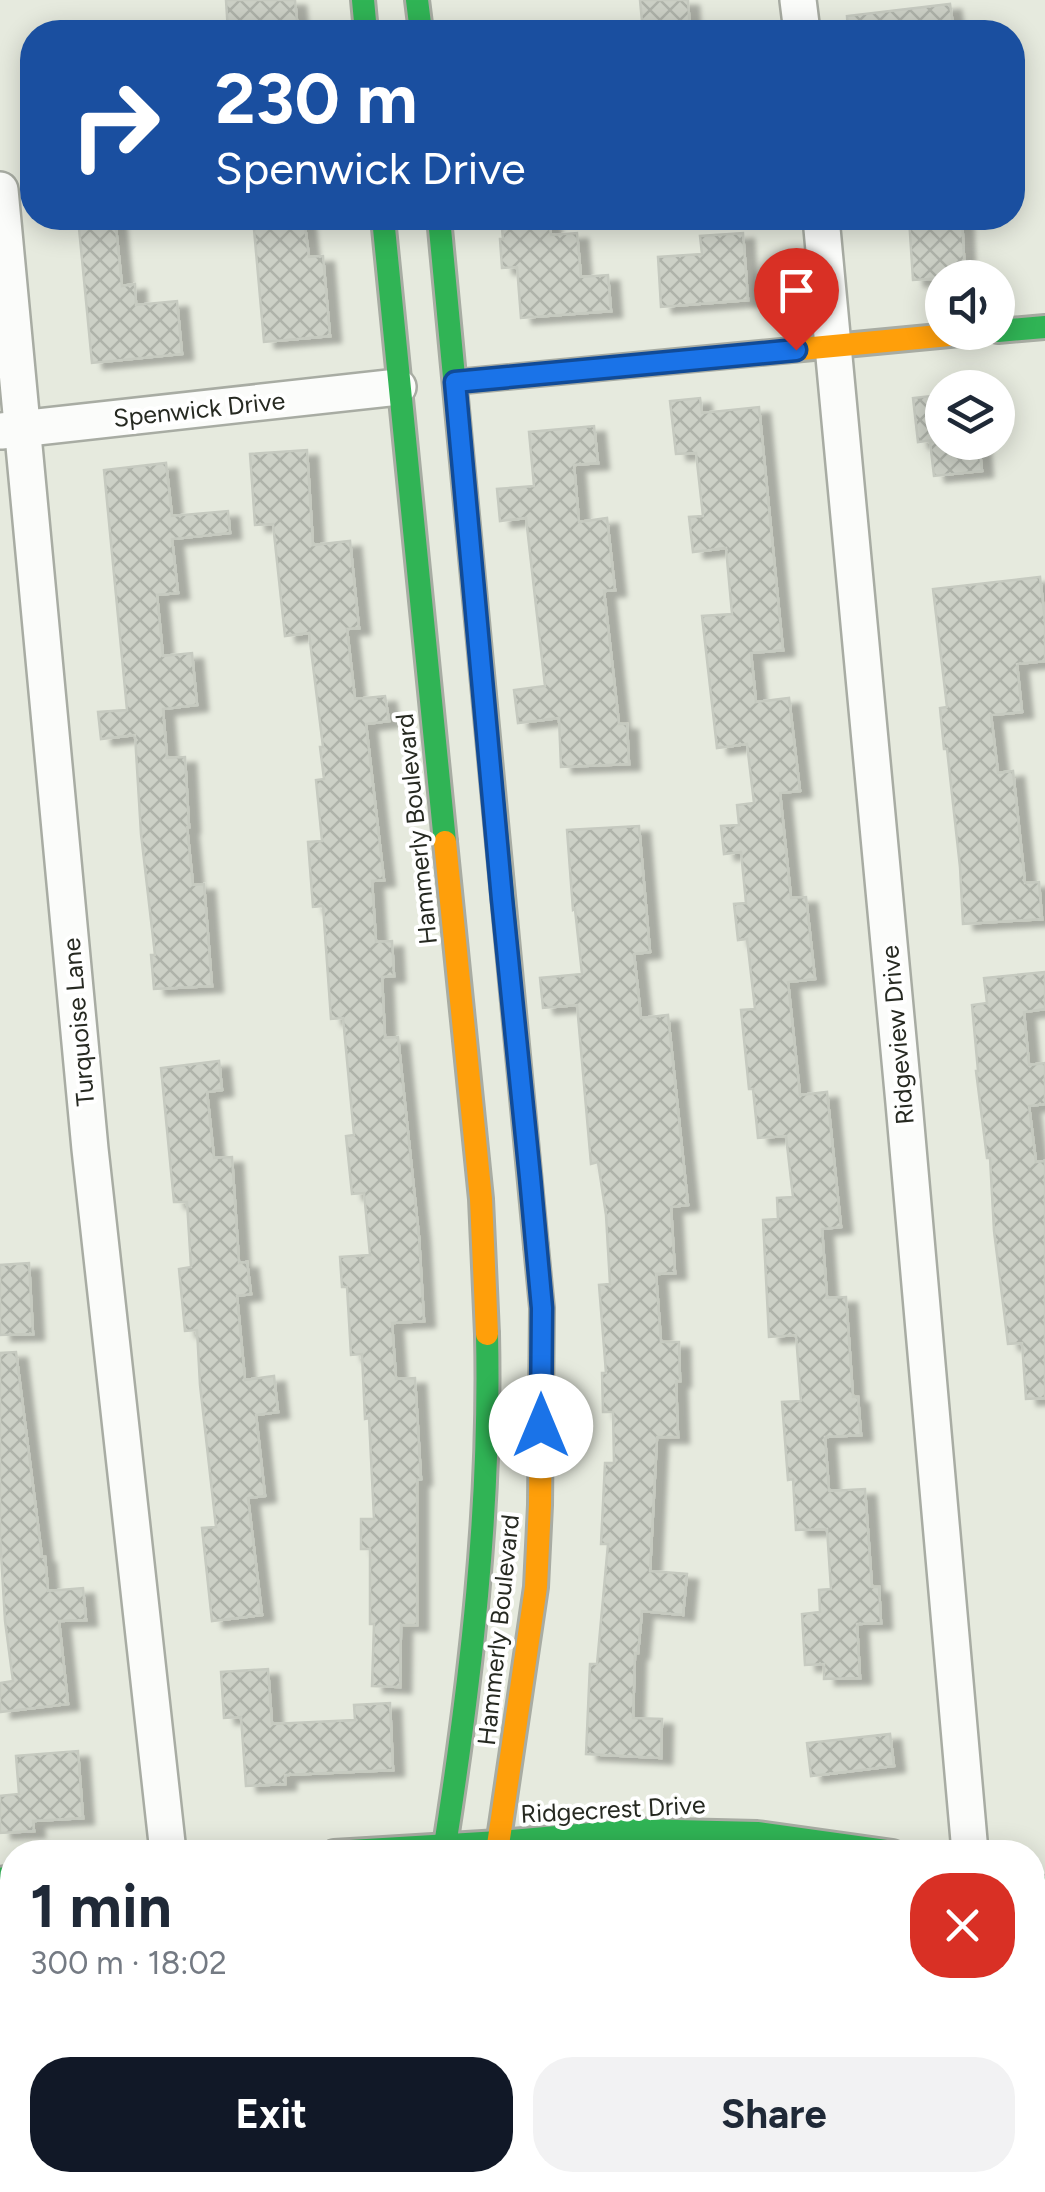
<!DOCTYPE html>
<html lang="en">
<head>
<meta charset="utf-8">
<style>
	:root { --surface:#fff; --page:#f2f2f3; --text:#1f2937; --muted:#747a83; --accent:#111827 }
	body { margin:0; font-family:Figtree,sans-serif; background:var(--page); color:var(--text); height:100vh; display:flex; flex-direction:column; font-size:38px; white-space:nowrap }
	* { box-sizing:border-box; margin:0 }
	p { font-size:32px; color:var(--muted) }
	.icon { flex:none; width:55px; height:55px; fill:none; stroke:currentColor; stroke-width:2; stroke-linecap:round; stroke-linejoin:round }
	.map { position:relative; flex:1; overflow:hidden }
	.side { position:absolute; left:0px; top:1840px; width:1045px; height:352px; display:flex; flex-direction:column; background:var(--surface); border-radius:40px 40px 0 0; box-shadow:0 5px 25px #0003 }
	.side>* { flex:none }
	.banner { position:absolute; left:20px; top:20px; width:1005px; height:210px; border-radius:40px; box-shadow:0 5px 25px #0003; background:#1a4fa0; color:#fff; overflow:hidden }
	.fabs { position:absolute; left:925px; top:260px; display:grid; gap:20px }
	.fabs a { display:grid; place-items:center; width:90px; height:90px; border-radius:50%; background:var(--surface); box-shadow:0 5px 25px #0003; font-size:50px }
	.pin { position:absolute; display:grid; place-items:center; width:85px; height:85px; color:#fff; margin:-102px -42px; border-radius:50% 50% 50% 0; rotate:-45deg; box-shadow:0 0 10px #0007 }
	.pin .icon { rotate:45deg }
	.me { position:absolute; width:110px; margin:-55px; rotate:0deg; stroke-linejoin:round; filter:drop-shadow(0 0 8px #0008) }
	.turn { display:flex; align-items:center; gap:35px; height:210px; padding:0 30px; font-size:45px }
	.turn .icon { width:130px; height:130px; stroke-width:2.5 }
	.turn b { display:block; font-size:70px; line-height:85px }
	.round { display:grid; place-items:center; flex:none; width:105px; height:105px; border-radius:40px; background:var(--page) }
	.summary { display:flex; align-items:center; justify-content:space-between; height:170px; padding:0 30px }
	h1 { font-size:60px; font-weight:700; line-height:75px }
	.primary-button { display:flex; gap:20px; margin-top:auto; padding:20px 30px }
	.primary-button a { flex:1; height:115px; border-radius:40px; background:var(--accent); color:#fff; font-size:40px; font-weight:700; line-height:115px; text-align:center }
	.primary-button a+a { background:var(--page); color:var(--text) }
	.map>svg:first-child { display:block }
	.built { fill:#dee5d0 }
	.building { fill:url(#building-cross-hatch); stroke:#c6cac0; stroke-width:2.5; filter:url(#shadow) }
	.lines { fill:none; stroke-linecap:round; stroke-linejoin:round }
	.street-casing { stroke:#a8aca3; stroke-width:40 }
	.fast-casing { stroke:#a8aca3; stroke-width:28 }
	.slow-casing { stroke:#a8aca3; stroke-width:28 }
	.street { stroke:#fbfcfa; stroke-width:35 }
	.fast { stroke:#30b455; stroke-width:22 }
	.slow { stroke:#ff9f0a; stroke-width:22 }
	.route-casing { stroke:#114b97; stroke-width:25 }
	.route { stroke:#1a73e8; stroke-width:18 }
	.labels { text-anchor:middle; stroke-width:8; stroke-linejoin:round; paint-order:stroke }
	.street-label { font-size:25px; fill:#262921; stroke:#fff }
</style>
</head>
<body>
<div class="map">
<svg width="1045" height="2192" viewBox="0 0 1045 2192">
	<defs>
		<pattern id="building-cross-hatch" width="8" height="8" patternUnits="userSpaceOnUse" patternTransform="scale(2.5)"><rect width="8" height="8" fill="#ccd0c6"/><path d="M0 0l8 8M0 8l8-8" fill="none" stroke="#afb3aa"/></pattern>
		<filter id="shadow"><feDropShadow dx="11" dy="6" stdDeviation="2.5" flood-color="#0004"/></filter>
	</defs>
	<rect width="100%" height="100%" fill="#e6eade"/>
	<polygon class="built" points="1033,1953 1045,1957 1045,2192 497,2192 499,2180 1032,2180"/>
	<g class="building">
		<polygon points="226,0 295,0 298,32 228,32"/>
		<polygon points="640,0 688,0 690,32 643,32"/>
		<polygon points="950,4 954,32 848,32 847,16"/>
		<polygon points="78,218 115,218 122,286 135,284 136,305 177,301 182,354 92,363"/>
		<polygon points="253,218 304,218 309,257 323,256 330,336 264,342"/>
		<polygon points="501,218 549,218 551,235 577,233 581,277 608,275 611,311 521,318 517,267 502,268 500,239 503,239"/>
		<polygon points="909,218 962,218 965,277 913,280"/>
		<polygon points="743,233 748,300 661,307 658,257 702,254 700,236"/>
		<polygon points="942,395 942,439 918,442 913,398"/>
		<polygon points="700,398 702,413 759,407 783,650 751,653 756,702 789,698 800,791 780,793 791,898 806,897 815,979 788,982 800,1095 827,1092 841,1227 822,1229 827,1298 846,1297 853,1397 858,1397 861,1435 825,1437 829,1491 865,1489 872,1587 879,1587 881,1623 857,1624 860,1678 824,1679 824,1664 805,1665 802,1614 820,1612 819,1590 831,1589 827,1529 796,1530 793,1479 788,1480 782,1402 801,1401 796,1335 769,1337 763,1220 778,1219 777,1198 793,1197 786,1136 758,1138 753,1089 749,1089 741,1010 755,1009 747,939 738,940 734,904 746,903 741,852 724,854 721,826 739,825 737,805 754,803 747,744 717,748 702,616 732,614 726,548 693,552 689,517 703,516 696,453 676,454 670,401"/>
		<polygon points="594,426 598,463 574,465 579,522 607,518 615,590 604,591 619,724 627,724 629,764 561,767 559,718 518,723 514,690 545,686 526,518 500,521 497,489 534,486 529,432"/>
		<polygon points="930,442 979,442 982,471 934,476"/>
		<polygon points="307,450 313,545 350,541 359,628 347,629 355,699 385,696 389,721 366,724 384,880 372,881 376,942 392,941 394,976 382,977 385,1038 398,1037 419,1237 424,1321 392,1323 396,1379 415,1378 421,1479 417,1480 417,1625 401,1625 400,1687 372,1686 374,1624 370,1624 370,1549 361,1549 361,1519 374,1519 369,1418 365,1419 362,1354 351,1355 347,1287 342,1287 340,1257 370,1255 364,1193 352,1194 346,1136 354,1135 343,1018 331,1019 323,906 313,907 308,842 322,841 316,780 324,779 320,747 323,747 309,633 285,636 273,524 255,525 250,454"/>
		<polygon points="166,463 172,516 228,511 230,533 172,539 178,593 157,595 163,656 192,653 197,705 163,709 167,758 185,757 189,827 187,827 193,885 204,884 212,986 154,989 151,955 155,955 141,834 135,735 101,739 98,712 127,710 104,470"/>
		<polygon points="1040,577 1045,621 1045,661 1017,664 1022,712 991,715 998,773 1013,771 1025,883 1039,882 1042,919 963,924 960,867 947,749 944,749 940,708 947,707 933,589"/>
		<polygon points="639,826 650,952 634,954 641,1018 668,1015 688,1205 671,1207 675,1273 656,1274 661,1342 679,1342 680,1381 676,1381 678,1437 657,1437 650,1571 687,1574 683,1615 642,1611 638,1653 635,1653 633,1718 662,1719 661,1758 586,1754 590,1664 597,1664 608,1544 601,1544 605,1463 614,1463 613,1412 603,1412 602,1373 606,1373 599,1285 610,1284 606,1215 598,1162 591,1164 577,1005 543,1008 540,978 582,974 575,909 573,910 567,830"/>
		<polygon points="1045,972 1045,1009 1024,1012 1029,1065 1045,1063 1045,1104 1029,1106 1036,1162 1045,1161 1045,1398 1026,1399 1022,1343 1008,1344 994,1231 990,1158 987,1158 976,1071 978,1071 972,1005 987,1003 984,978"/>
		<polygon points="219,1061 222,1090 207,1092 214,1158 232,1157 239,1263 247,1262 251,1294 237,1296 245,1380 274,1376 278,1412 256,1415 265,1496 248,1498 262,1615 212,1621 202,1528 216,1527 200,1385 197,1330 185,1331 179,1269 191,1267 187,1202 174,1202 161,1068"/>
		<polygon points="29,1263 33,1334 0,1335 0,1265"/>
		<polygon points="16,1352 42,1557 45,1557 48,1591 83,1588 86,1620 59,1621 68,1704 0,1712 0,1683 13,1681 5,1621 0,1536 0,1353"/>
		<polygon points="268,1669 272,1724 355,1720 354,1705 390,1703 393,1770 285,1775 285,1784 246,1786 241,1717 224,1718 221,1672"/>
		<polygon points="890,1734 894,1766 811,1776 807,1743"/>
		<polygon points="78,1751 83,1818 33,1821 34,1831 0,1833 0,1796 19,1794 16,1756"/>
	</g>
	<g class="lines">
		<defs>
			<g id="street">
				<polyline points="798,0 802,32"/>
				<polyline points="0,190 90,1149 168,1852"/>
				<polyline points="821,218 904,1103 970,1852"/>
				<polyline points="1,431 398,387"/>
			</g>
			<g id="fast">
				<polyline points="363,0 366,32"/>
				<polyline points="417,0 421,32"/>
				<polyline points="383,218 445,842"/>
				<polyline points="439,218 536,1246"/>
				<polyline points="998,331 1045,327"/>
				<polyline points="334,1852 499,1842 636,1830 757,1833 893,1852"/>
				<path d="M444 1852C471 1680 491 1509 487 1334"/>
				<polyline points="0,1879 12,1877"/>
				<polyline points="1032,1884 1045,1889"/>
				<polyline points="405,2180 405,2192"/>
			</g>
			<g id="slow">
				<polyline points="455,382 981,332"/>
				<polyline points="445,842 481,1199 487,1334"/>
				<polyline points="497,1852 536,1587 540,1505 542,1308 536,1246"/>
				<polyline points="458,2192 459,2180"/>
			</g>
		</defs>
		<use href="#street" class="street-casing"/>
		<use href="#fast" class="fast-casing"/>
		<use href="#slow" class="slow-casing"/>
		<use href="#street" class="street"/>
		<use href="#fast" class="fast"/>
		<use href="#slow" class="slow"/>
	</g>
	<g class="lines">
		<defs>
			<polyline id="route" points="541,1426 542,1308 530,1177 502,899 455,382 796,350"/>
		</defs>
		<use href="#route" class="route-casing"/>
		<use href="#route" class="route"/>
	</g>
	<g class="labels">
		<g class="street-label">
			<text transform="translate(199 409) rotate(-6)" y="9">Spenwick Drive</text>
			<text transform="translate(416 829) rotate(-96)" y="9">Hammerly Boulevard</text>
			<text transform="translate(78 1022) rotate(-95)" y="9">Turquoise Lane</text>
			<text transform="translate(897 1035) rotate(-95)" y="9">Ridgeview Drive</text>
			<text transform="translate(498 1630) rotate(-84)" y="9">Hammerly Boulevard</text>
			<text transform="translate(613 1809) rotate(-3)" y="9">Ridgecrest Drive</text>
		</g>
	</g>
</svg>
<div class="fabs">
<a><svg class="icon" aria-label="sound" viewBox="0 0 24 24"><path d="M4 9h4l5-4v14l-5-4H4zM17 9q2 3 0 6"/></svg></a>
<a><svg class="icon" aria-label="layers" viewBox="0 0 24 24"><path d="M12 4l9 5-9 5-9-5zM3 14l9 5 9-5"/></svg></a>
</div>
<div class="pin" style="left:796px;top:350px;background:#d93025"><svg class="icon" aria-label="arrive" viewBox="0 0 24 24"><path d="M6 21V4h12l-3 4 3 4H6"/></svg></div>
<svg class="me" style="left:541px;top:1426px" viewBox="-20 -20 40 40"><circle r="19" fill="#fff"/><path d="M0-13L10 11 0 6-10 11z" fill="#1a73e8"/></svg>
<div class="banner">
<div class="turn"><svg class="icon" aria-label="right" viewBox="0 0 24 24"><path d="M7 20v-9h11M14 6l5 5-5 5"/></svg><div><b>230 m</b>Spenwick Drive</div></div>
</div>
<section class="side">
<div class="summary"><div><h1>1 min</h1><p>300 m · 18:02</p></div><a class="round" style="background:#d93025;color:#fff"><svg class="icon" aria-label="close" viewBox="0 0 24 24"><path d="M6 6l12 12M18 6L6 18"/></svg></a></div>
<div class="primary-button"><a>Exit</a><a>Share</a></div>
</section>
</div>
</body>
</html>
